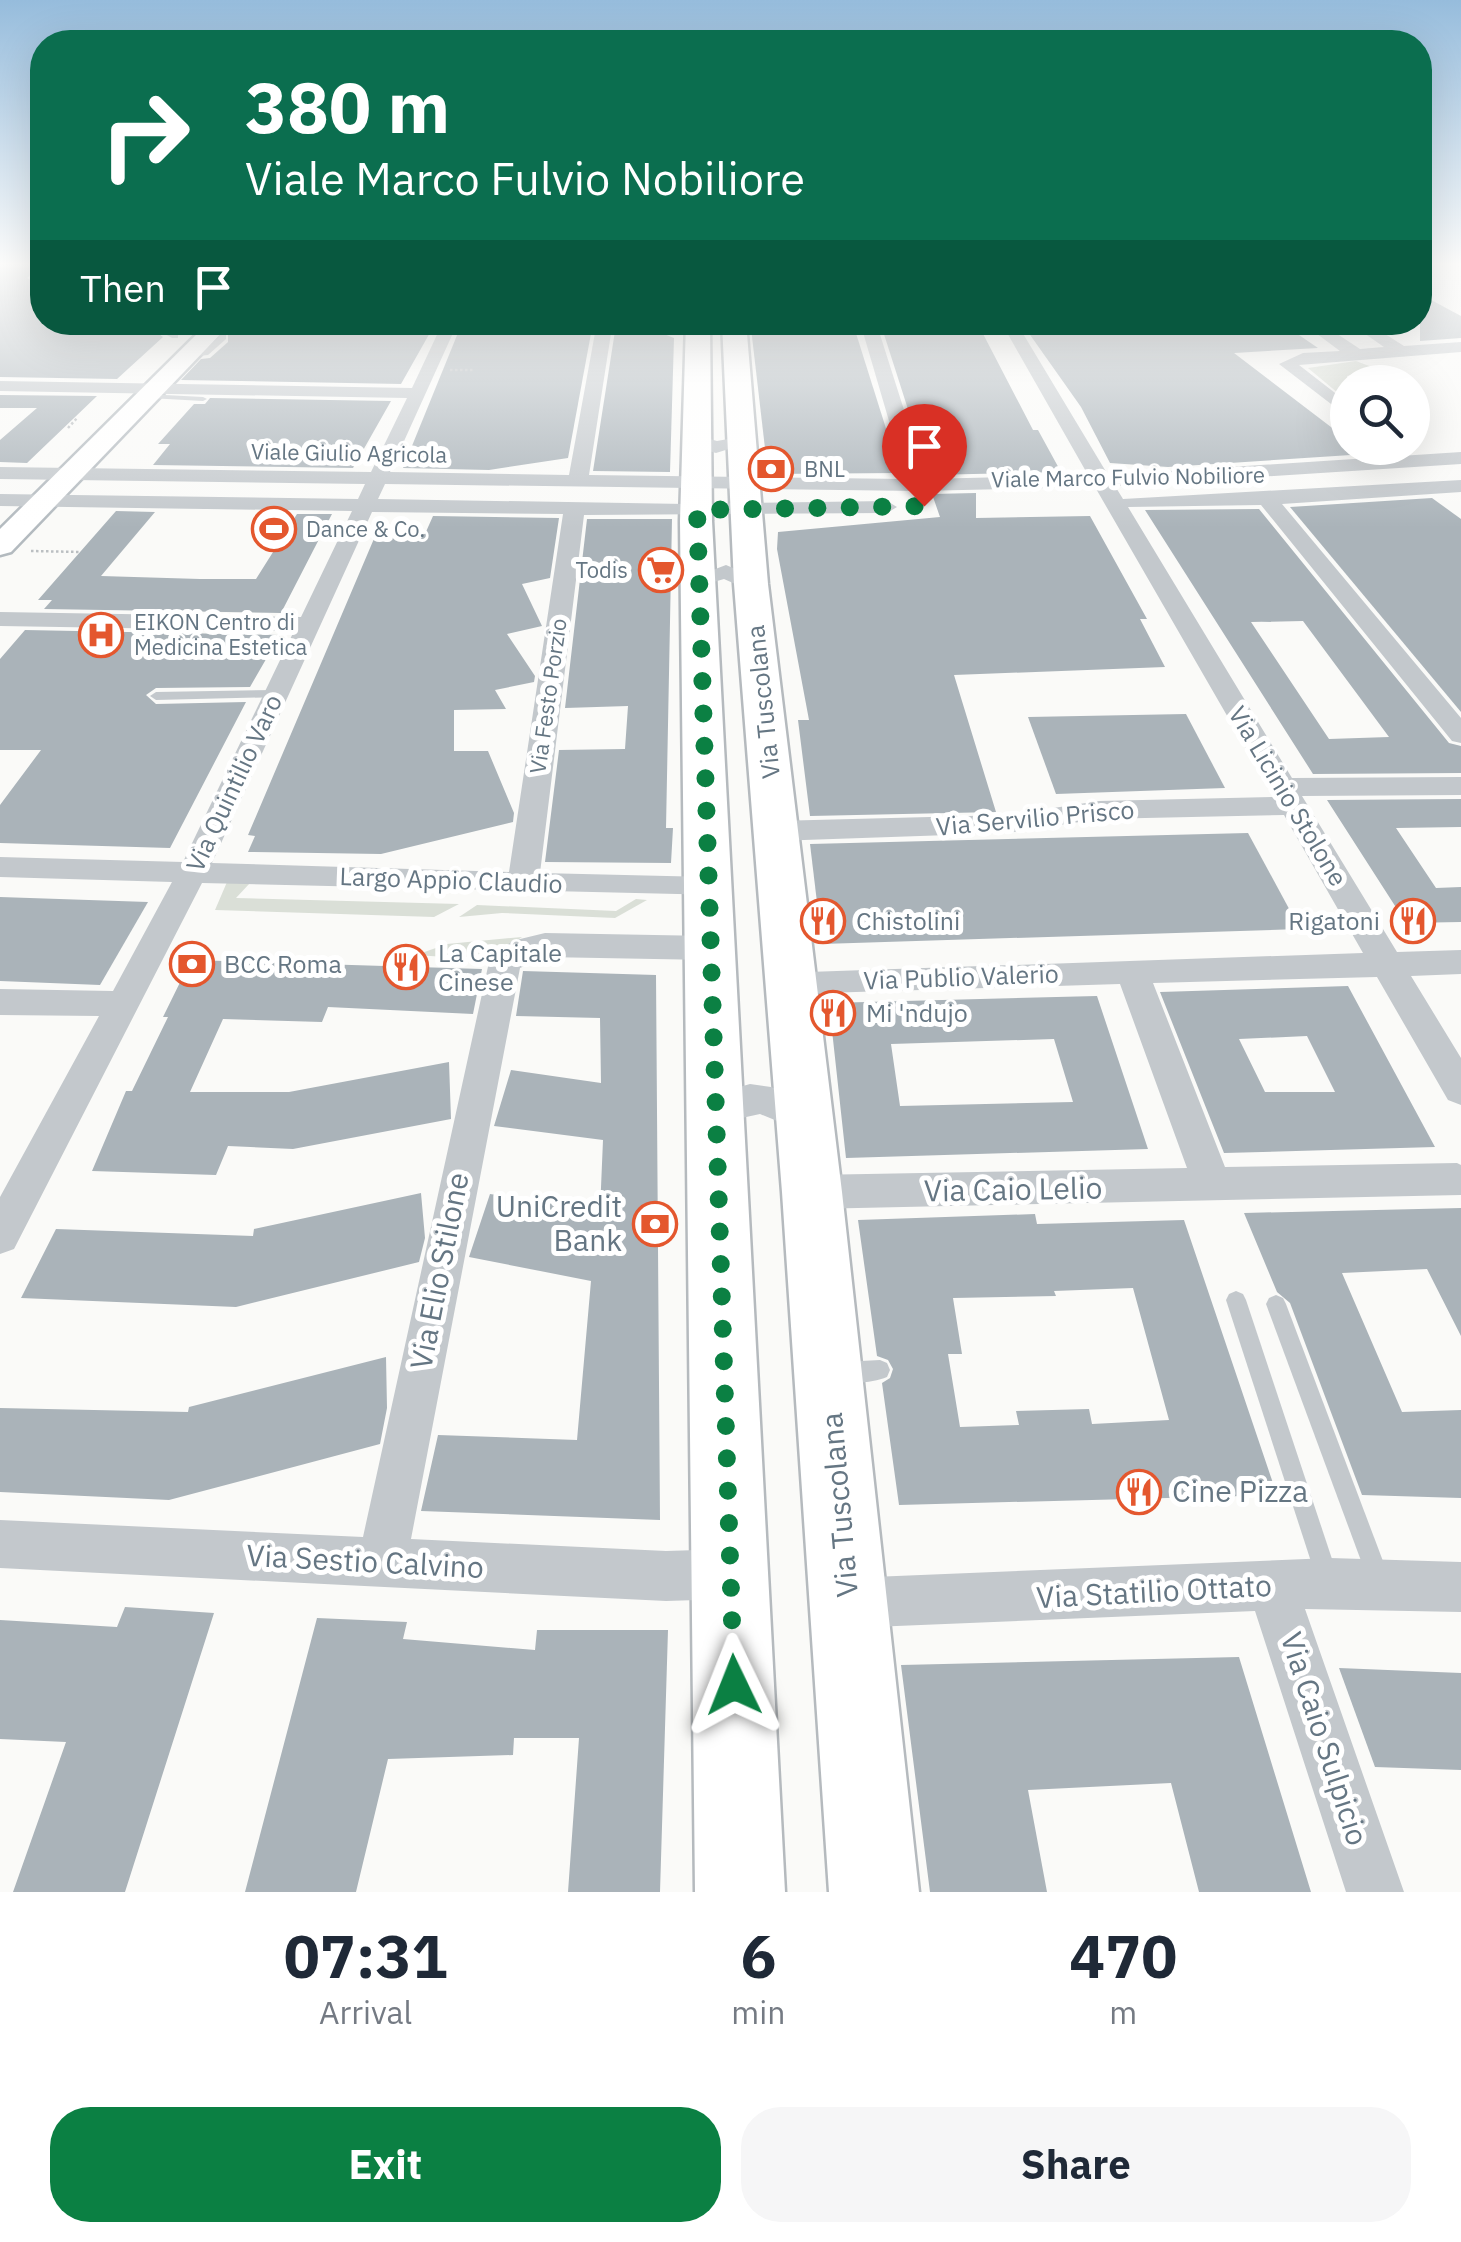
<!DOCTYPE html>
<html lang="en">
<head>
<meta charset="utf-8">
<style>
	:root { --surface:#fff; --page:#f6f6f7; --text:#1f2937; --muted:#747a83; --accent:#0b8043 }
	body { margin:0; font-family:"IBM Plex Sans",sans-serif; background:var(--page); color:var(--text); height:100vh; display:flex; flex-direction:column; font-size:38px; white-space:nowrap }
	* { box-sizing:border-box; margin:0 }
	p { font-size:32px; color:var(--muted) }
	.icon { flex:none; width:55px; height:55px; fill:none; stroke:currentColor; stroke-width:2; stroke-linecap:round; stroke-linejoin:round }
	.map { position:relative; height:1892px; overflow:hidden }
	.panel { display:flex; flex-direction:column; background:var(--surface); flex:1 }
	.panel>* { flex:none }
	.guide { position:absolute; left:30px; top:30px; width:1402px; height:305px; border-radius:40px; box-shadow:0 10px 40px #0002; background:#0b6e4f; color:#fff; overflow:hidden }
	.fabs { position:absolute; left:1330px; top:365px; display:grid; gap:20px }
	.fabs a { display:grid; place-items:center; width:100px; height:100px; border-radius:50%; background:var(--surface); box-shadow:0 10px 40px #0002; font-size:50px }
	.pin { position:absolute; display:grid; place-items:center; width:85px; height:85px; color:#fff; margin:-102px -42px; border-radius:50% 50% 50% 0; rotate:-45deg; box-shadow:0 0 10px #0007 }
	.pin .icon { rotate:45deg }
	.me { position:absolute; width:110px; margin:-55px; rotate:358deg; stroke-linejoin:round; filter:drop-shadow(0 0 8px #0008) }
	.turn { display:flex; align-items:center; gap:35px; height:210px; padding:0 50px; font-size:45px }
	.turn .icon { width:130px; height:130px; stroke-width:2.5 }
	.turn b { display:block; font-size:70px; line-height:85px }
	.then { display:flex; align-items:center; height:95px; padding:0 50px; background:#0003; gap:20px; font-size:38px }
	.eta { display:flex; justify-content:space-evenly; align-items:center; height:170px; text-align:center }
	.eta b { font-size:60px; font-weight:700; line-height:70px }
	.cta { display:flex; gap:20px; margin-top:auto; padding:20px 50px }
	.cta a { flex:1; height:115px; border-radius:40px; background:var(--accent); color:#fff; font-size:40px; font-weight:700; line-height:115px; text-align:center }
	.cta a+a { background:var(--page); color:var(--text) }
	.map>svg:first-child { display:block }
	.green { fill:#dadfd7 }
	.building { fill:#aab3b9; fill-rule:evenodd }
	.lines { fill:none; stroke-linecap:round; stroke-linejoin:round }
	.secondary-casing { stroke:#b3babf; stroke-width:5 }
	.primary-casing { stroke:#b5babe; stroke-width:5 }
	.path { stroke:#bbbfc2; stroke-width:2.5; stroke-dasharray:2.5 2.5; stroke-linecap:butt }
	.lane { fill:#c3c8cc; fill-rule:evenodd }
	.street { fill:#c3c8cc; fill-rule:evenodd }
	.secondary { fill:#fff; fill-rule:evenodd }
	.primary { fill:#fff; fill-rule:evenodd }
	.route { stroke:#0b8043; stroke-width:18; stroke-dasharray:0 32.4 }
	.labels { text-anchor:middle; stroke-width:10; stroke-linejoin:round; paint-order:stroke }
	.far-street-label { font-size:22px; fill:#657683; stroke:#fff }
	.far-poi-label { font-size:22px; fill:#657683; stroke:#fff; text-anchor:start }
	.street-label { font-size:25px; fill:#657683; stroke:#fff }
	.poi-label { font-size:25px; fill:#657683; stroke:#fff; text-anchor:start }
	.near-street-label { font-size:30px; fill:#657683; stroke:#fff }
	.near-poi-label { font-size:30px; fill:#657683; stroke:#fff; text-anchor:end }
</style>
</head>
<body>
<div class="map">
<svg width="1461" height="1892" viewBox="0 0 1461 1892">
	<rect width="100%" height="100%" fill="#fafaf8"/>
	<g class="green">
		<polygon points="1356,361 1377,369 1347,376 1347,393 1338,393 1308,368"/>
		<polygon points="227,882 250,883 236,898 459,904 434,917 215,910"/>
		<polygon points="636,899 647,900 615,918 502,913 459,917 477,905 616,911"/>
		<polygon points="522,937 489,960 416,955 447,944"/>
	</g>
	<g class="building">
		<polygon points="0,263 42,263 27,278 39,285 31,287 42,295 42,322 160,322 156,332 163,337 117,379 0,377"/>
		<polygon points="1420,294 1461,316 1461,338 1420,341"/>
		<polygon points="236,322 436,322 401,384 181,380 201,359 210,358 228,342 228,332"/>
		<polygon points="1021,322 1280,322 1318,348 1234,353 1348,440 1348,448 1366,454 1168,467 1110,463 1081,407"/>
		<polygon points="462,323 592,328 568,458 489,470 403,468"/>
		<polygon points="854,327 900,473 768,474 751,328"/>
		<polygon points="882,328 980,328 1033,430 1038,430 1061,472 929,475"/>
		<polygon points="615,331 659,332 674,338 670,472 593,471"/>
		<polygon points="0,395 97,396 27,463 0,462 0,440 37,408 0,408"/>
		<polygon points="210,398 391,401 353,468 153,465 170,444 158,444 194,404 205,404"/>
		<polygon points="976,493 976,518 1090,516 1147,619 1140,619 1165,667 954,675 996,812 810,816 798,720 809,720 777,549 778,532 940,517 932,494"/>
		<polygon points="1432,498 1461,519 1461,712 1290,507"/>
		<path d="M1259 509 1449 743 1461 746V773L1313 774 1145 510ZM1303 621 1389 737 1329 739 1251 622Z"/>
		<polygon points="116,511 155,512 101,576 200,579 256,579 297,514 332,514 281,613 44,609 52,600 38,600"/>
		<polygon points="433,516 559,518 550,578 522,584 542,626 507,634 535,676 534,682 495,690 506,709 454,710 454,751 488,751 514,813 513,822 381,854 248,852 255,836 248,835 376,534 425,534"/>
		<polygon points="587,519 672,519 666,828 673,828 671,863 545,862 559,750 625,749 628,706 565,708"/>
		<polygon points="25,630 280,635 250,687 156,688 146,695 156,704 246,702 170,848 0,843 0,805 41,750 0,750 0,659"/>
		<polygon points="1186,714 1225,788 1056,794 1028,717"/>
		<polygon points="1461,799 1461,827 1396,828 1436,888 1461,887 1461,922 1406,923 1327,800"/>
		<polygon points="1248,833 1300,929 822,944 810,844"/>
		<polygon points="0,897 148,902 100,985 0,981"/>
		<polygon points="191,960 482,969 473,1014 328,1007 322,1022 223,1019 190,1092 289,1092 449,1062 451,1119 293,1149 228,1146 216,1175 92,1171 126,1091 132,1091 168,1017 163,1017"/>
		<polygon points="523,971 656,975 660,1520 421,1511 438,1435 577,1440 591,1281 469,1257 490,1194 600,1211 603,1140 494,1126 511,1070 601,1083 600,1018 516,1016"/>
		<path d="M1348 986 1435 1147 1224 1153 1160 992ZM1307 1036 1335 1092H1265L1239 1039Z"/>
		<path d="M1097 996 1148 1149 846 1158 829 1003ZM1054 1039 1073 1102 900 1106 891 1044Z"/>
		<polygon points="421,1193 425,1238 419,1262 236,1307 21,1298 56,1229 253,1236 254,1229"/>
		<polygon points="1461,1208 1461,1336 1427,1269 1342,1273 1402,1412 1461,1410 1461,1498 1362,1495 1290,1303 1277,1292 1244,1213"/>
		<path d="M1035 1214 1037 1224 1184 1220 1277 1495 899 1505 882 1383 890 1378 893 1369 888 1360 877 1356 858 1220ZM1133 1288 1169 1420 1092 1424 1089 1409 1016 1411 1019 1425 960 1427 948 1354H962L953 1298 1056 1296 1054 1291Z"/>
		<polygon points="386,1357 387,1408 380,1444 169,1500 0,1492 0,1408 188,1412 189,1407"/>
		<polygon points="125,1607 214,1613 125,1892 13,1892 66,1742 0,1739 0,1620 117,1627"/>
		<polygon points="317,1618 407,1622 403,1639 535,1650 537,1630 668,1630 660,1892 568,1892 579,1738 514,1738 513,1755 388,1759 356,1892 245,1892"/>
		<polygon points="1239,1657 1311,1892 1199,1892 1171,1783 1028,1790 1047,1892 930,1892 901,1665"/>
		<polygon points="1339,1668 1461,1673 1461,1770 1375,1767"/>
	</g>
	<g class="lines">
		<defs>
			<polygon id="secondary" points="209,322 232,322 11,552 0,555 0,529"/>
			<g id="primary">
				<polygon points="686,322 710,322 712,521 785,1892 695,1892 680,521"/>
				<polygon points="722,322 746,322 768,584 842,1192 919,1892 829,1892 782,1192 734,584"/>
			</g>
		</defs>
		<use href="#secondary" class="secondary-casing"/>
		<use href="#primary" class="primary-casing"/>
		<g class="path">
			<polyline points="450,370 473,370"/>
			<polyline points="68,428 78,417"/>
			<polyline points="31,551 80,552"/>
		</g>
		<g class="lane">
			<polygon points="165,322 173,322 167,329 178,334 178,338 172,338 160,331"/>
			<polygon points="216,327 226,335 226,339 208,355 185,357 185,353 203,351 219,337 212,329"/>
			<polygon points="146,394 203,397 207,399 203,401 149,398 146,398"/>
			<polygon points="276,690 282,694 280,697 156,700 150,696 156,692"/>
			<polygon points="1236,1291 1243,1294 1246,1300 1338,1577 1335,1585 1327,1588 1319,1585 1316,1577 1226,1300 1229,1294"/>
			<polygon points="1276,1295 1283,1298 1286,1304 1389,1577 1386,1585 1378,1588 1370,1585 1367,1577 1266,1304 1269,1298"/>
			<path d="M880 1360 887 1363 890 1370 887 1377C873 1383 849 1385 835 1379L832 1372 835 1365 842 1362Z"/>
		</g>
		<g class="street">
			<path d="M443 322H458L390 472 569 475 597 322 742 324 734 329 612 327 589 475 906 479 860 322H876L926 479 1088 475 1001 322H1016L1108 475 1461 452V464L1115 486 1123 499 1461 480V492L1282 504 1461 718V743L1452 741 1261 505 1128 507 1292 778 1461 777V795L1302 796 1397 952 1461 950V974L1411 976 1461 1058V1105L1448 1100 1377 977 1153 983 1225 1167 1457 1163 1461 1165V1195L812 1209 798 1204 792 1192 798 1180 812 1175 1187 1168 1120 984 791 994 779 991 774 982 779 973 1363 953 1284 815 1099 819 1007 833 775 841 760 831 775 821 1007 815 1099 801 1274 797 1095 487 918 491 385 484 378 499 686 504 887 501 897 507 887 513 584 515 540 873 709 877 720 881 724 888 720 895 202 883 14 1249 0 1254V1197L99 1016 0 1015V989L113 991 172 882 0 877V857L183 862 294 631 0 626V612L301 617 352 511 0 506V494L358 499 365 484 0 479V467L371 472 407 398 0 391V381L412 388ZM372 512 563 514 509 872 212 863Z"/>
			<polygon points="1301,322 1319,322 1360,349 1384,347 1348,322 1366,322 1404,346 1461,342 1461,352 1299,365 1348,403 1348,417 1279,364 1303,353 1340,351"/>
			<polygon points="699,436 717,441 739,437 748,443 716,453 692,446 692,438"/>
			<polygon points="726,565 759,579 762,584 751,591 724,579 700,586 689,579"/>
			<polygon points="545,933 709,936 721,940 725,948 721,956 709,960 545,957 520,968 411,1539 666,1551 730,1549 748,1556 755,1574 748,1592 730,1599 666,1601 0,1568 0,1520 363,1537 489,962 512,941"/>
			<polygon points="750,1084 771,1087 817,1106 823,1117 817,1128 804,1132 760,1114 714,1124 701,1120 696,1109 701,1098"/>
			<polygon points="1330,1558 1461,1562 1461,1612 1305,1609 1404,1892 1346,1892 1255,1611 848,1628 830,1621 823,1603 830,1585 848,1578"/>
		</g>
		<use href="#secondary" class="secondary"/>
		<use href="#primary" class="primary"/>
	</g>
	<linearGradient id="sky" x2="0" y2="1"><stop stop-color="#96bcdc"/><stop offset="0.5" stop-color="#fdfdfc"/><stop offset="1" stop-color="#fdfdfc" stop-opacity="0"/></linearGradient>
	<rect width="1461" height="528" fill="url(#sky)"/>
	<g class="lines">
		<polyline class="route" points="734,1685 697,510 924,506"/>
	</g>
	<defs>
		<symbol id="bank-ring" viewBox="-11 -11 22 22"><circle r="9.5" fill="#fff" stroke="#e4572e" stroke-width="1.5"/><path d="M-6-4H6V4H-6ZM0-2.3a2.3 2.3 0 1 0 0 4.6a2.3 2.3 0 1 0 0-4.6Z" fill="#e4572e"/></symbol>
		<symbol id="stadium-ring" viewBox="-11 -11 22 22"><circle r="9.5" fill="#fff" stroke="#e4572e" stroke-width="1.5"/><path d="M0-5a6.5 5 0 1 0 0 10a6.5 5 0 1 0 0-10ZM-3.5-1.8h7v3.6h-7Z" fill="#e4572e"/></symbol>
		<symbol id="supermarket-ring" viewBox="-11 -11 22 22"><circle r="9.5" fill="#fff" stroke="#e4572e" stroke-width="1.5"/><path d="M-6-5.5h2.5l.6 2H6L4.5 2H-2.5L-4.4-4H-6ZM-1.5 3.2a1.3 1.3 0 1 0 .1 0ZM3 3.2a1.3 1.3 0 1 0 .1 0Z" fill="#e4572e"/></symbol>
		<symbol id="hospital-ring" viewBox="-11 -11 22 22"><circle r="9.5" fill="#fff" stroke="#e4572e" stroke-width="1.5"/><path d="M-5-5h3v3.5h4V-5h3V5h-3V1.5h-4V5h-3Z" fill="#e4572e"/></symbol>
		<symbol id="restaurant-ring" viewBox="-11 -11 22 22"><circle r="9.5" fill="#fff" stroke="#e4572e" stroke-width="1.5"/><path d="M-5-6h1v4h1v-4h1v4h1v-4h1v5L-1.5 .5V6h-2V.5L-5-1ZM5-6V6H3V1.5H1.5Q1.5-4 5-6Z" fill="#e4572e"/></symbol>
	</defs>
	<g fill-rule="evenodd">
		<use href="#bank-ring" x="746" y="444" width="50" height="50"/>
		<use href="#stadium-ring" x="249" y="504" width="50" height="50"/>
		<use href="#supermarket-ring" x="636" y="545" width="50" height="50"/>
		<use href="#hospital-ring" x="76" y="610" width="50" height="50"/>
		<use href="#restaurant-ring" x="798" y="896" width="50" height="50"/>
		<use href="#restaurant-ring" x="1388" y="896" width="50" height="50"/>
		<use href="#bank-ring" x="167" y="939" width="50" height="50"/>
		<use href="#restaurant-ring" x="381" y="942" width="50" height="50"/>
		<use href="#restaurant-ring" x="808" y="988" width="50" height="50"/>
		<use href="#bank-ring" x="630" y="1199" width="50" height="50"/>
		<use href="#restaurant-ring" x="1114" y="1467" width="50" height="50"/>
	</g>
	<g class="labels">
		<g class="far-street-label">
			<text transform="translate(349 453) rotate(1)" y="8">Viale Giulio Agricola</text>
			<text transform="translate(1128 477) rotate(-1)" y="8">Viale Marco Fulvio Nobiliore</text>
			<text transform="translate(548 696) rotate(-82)" y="8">Via Festo Porzio</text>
		</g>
		<g class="far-poi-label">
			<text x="804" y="477">BNL</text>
			<text x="306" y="537">Dance &amp; Co.</text>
			<text x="628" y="578" text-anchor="end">Todis</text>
			<text x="134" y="630">EIKON Centro di<tspan x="134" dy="25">Medicina Estetica</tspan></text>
		</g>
		<g class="street-label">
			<text transform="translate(763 702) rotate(-96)" y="9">Via Tuscolana</text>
			<text transform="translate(234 783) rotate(-65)" y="9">Via Quintilio Varo</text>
			<text transform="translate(1288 796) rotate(59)" y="9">Via Licinio Stolone</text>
			<text transform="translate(1035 818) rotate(-5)" y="9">Via Servilio Prisco</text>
			<text transform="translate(451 880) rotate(2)" y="9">Largo Appio Claudio</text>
			<text transform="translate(961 977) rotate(-2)" y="9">Via Publio Valerio</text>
		</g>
		<g class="poi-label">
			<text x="856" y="930">Chistolini</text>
			<text x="1380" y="930" text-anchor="end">Rigatoni</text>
			<text x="438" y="962">La Capitale<tspan x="438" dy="29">Cinese</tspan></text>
			<text x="224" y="973">BCC Roma</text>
			<text x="866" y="1022">Mi 'ndujo</text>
		</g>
		<g class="near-street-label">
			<text transform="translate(1013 1190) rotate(-1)" y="10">Via Caio Lelio</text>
			<text transform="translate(440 1271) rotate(-79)" y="10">Via Elio Stilone</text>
			<text transform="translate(840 1505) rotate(-95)" y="10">Via Tuscolana</text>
			<text transform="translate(365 1562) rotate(3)" y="10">Via Sestio Calvino</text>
			<text transform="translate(1154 1592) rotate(-3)" y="10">Via Statilio Ottato</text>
			<text transform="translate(1324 1739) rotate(72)" y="10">Via Caio Sulpicio</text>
		</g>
		<g class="near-poi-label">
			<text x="622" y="1217">UniCredit<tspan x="622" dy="34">Bank</tspan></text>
			<text x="1172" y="1502" text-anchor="start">Cine Pizza</text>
		</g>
	</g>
</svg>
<div class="fabs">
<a><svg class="icon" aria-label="search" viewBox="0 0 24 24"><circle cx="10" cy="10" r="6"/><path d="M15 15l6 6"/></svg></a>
</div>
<div class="pin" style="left:924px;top:506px;background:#d93025"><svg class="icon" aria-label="arrive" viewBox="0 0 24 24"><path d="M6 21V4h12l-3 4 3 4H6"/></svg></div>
<svg class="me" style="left:734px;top:1685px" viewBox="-20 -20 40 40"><path d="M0-17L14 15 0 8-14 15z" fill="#0b8043" stroke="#fff" stroke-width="4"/></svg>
<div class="guide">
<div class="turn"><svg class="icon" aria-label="right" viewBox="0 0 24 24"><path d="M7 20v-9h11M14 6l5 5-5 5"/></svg><div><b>380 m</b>Viale Marco Fulvio Nobiliore</div></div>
<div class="then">Then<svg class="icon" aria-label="arrive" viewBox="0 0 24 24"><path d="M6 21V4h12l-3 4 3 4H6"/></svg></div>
</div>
</div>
<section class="panel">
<div class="eta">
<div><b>07:31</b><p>Arrival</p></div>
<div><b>6</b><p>min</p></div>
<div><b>470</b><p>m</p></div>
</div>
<div class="cta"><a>Exit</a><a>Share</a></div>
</section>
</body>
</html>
